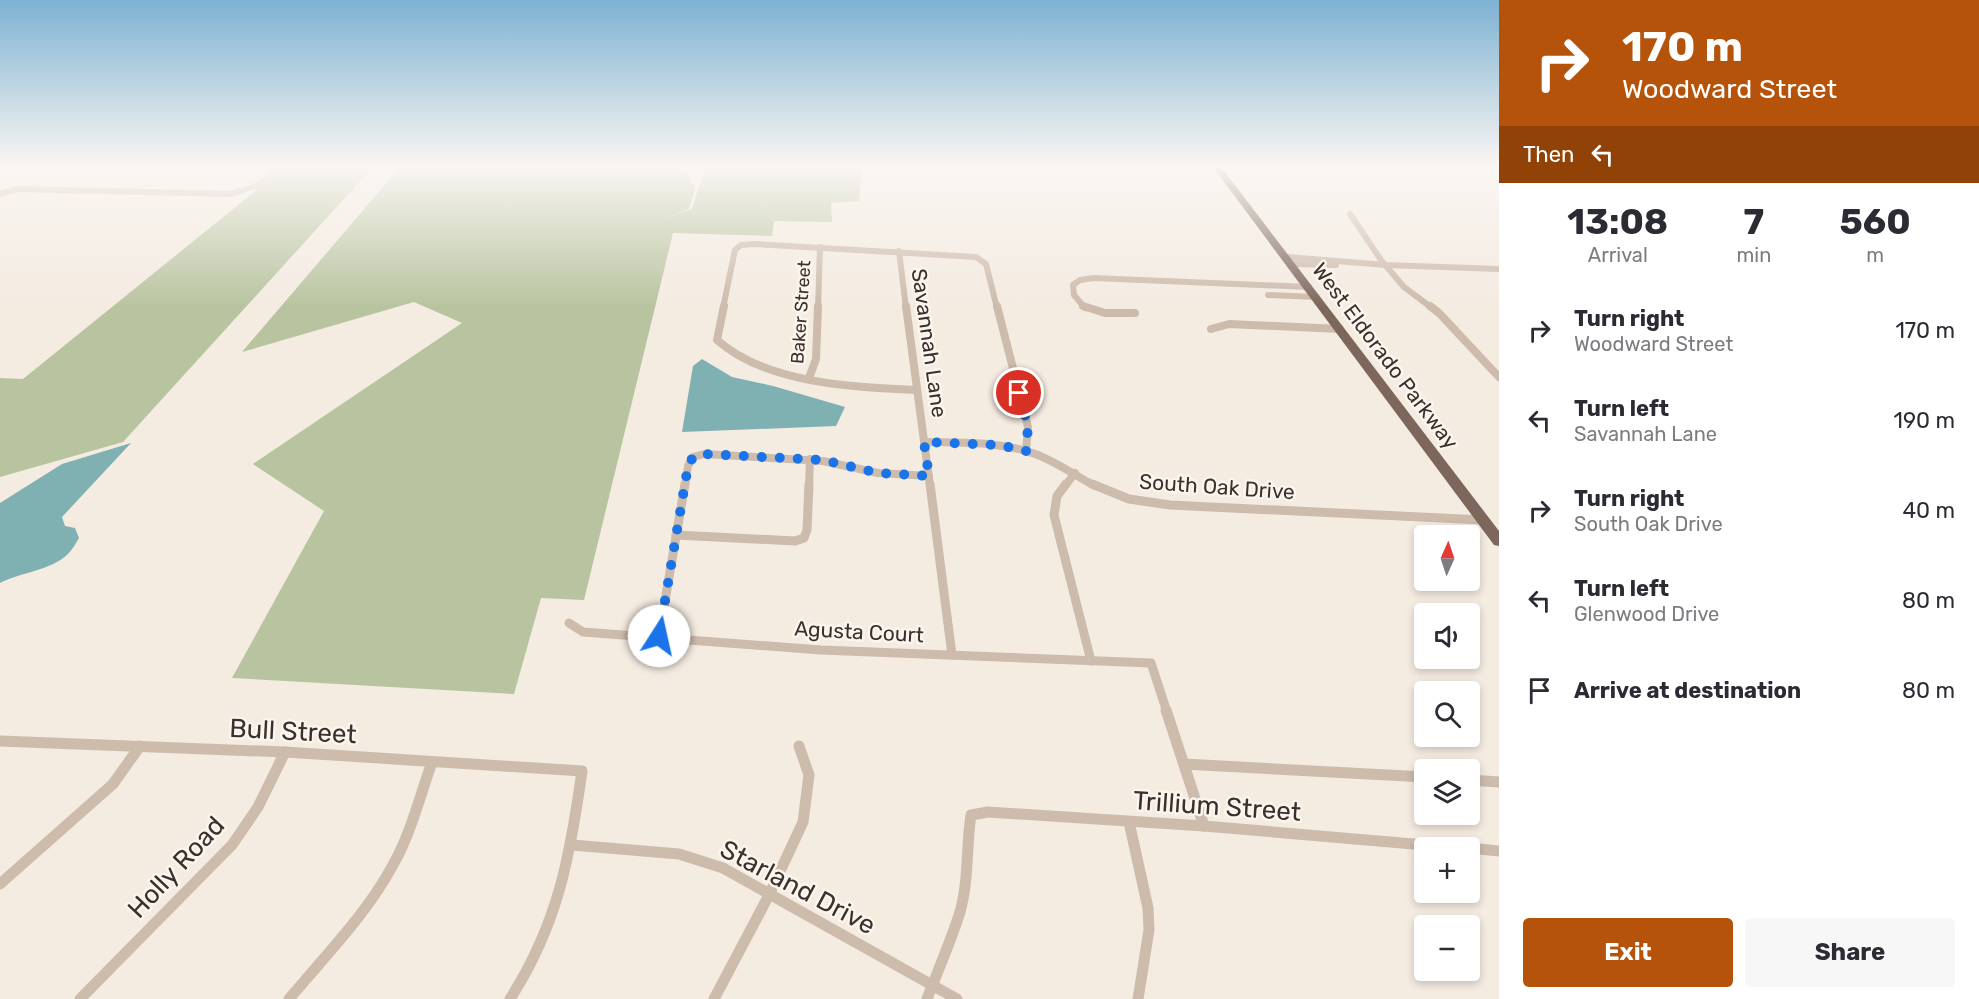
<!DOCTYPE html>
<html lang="en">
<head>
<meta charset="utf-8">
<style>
	:root { --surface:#fff; --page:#f7f7f7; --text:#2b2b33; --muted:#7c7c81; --accent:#b45309 }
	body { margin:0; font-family:Rubik,sans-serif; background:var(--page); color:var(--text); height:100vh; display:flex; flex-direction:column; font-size:22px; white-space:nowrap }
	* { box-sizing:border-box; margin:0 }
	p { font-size:20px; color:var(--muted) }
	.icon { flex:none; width:33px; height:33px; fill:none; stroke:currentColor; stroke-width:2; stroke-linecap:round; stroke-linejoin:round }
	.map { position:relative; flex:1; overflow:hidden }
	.drawer { display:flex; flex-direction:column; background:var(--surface); width:480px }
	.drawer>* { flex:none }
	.hud { background:#b45309; color:#fff; overflow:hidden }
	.needle { width:39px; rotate:3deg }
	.controls { position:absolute; left:1414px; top:525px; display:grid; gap:12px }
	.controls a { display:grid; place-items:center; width:66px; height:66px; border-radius:6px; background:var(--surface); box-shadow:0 3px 9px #0003; font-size:30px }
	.pin { position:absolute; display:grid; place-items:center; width:51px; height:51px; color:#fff; margin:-26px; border:3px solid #fff; border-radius:50%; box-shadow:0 2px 6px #0007 }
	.me { position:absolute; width:66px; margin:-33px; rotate:10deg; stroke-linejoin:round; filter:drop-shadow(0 0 4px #0008) }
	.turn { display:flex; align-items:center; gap:21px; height:126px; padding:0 24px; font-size:27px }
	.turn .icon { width:78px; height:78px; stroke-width:2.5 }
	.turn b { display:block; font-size:42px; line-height:51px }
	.then { display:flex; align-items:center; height:57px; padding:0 24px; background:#0003; gap:12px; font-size:22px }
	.eta { display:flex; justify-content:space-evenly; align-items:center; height:102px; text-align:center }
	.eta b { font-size:36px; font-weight:700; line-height:42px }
	.primary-button { display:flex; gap:12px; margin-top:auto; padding:12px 24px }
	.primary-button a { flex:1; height:69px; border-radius:6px; background:var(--accent); color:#fff; font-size:24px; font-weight:700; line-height:69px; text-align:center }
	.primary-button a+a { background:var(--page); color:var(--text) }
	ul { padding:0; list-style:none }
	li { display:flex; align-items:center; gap:18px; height:90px; padding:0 24px }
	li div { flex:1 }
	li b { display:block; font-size:22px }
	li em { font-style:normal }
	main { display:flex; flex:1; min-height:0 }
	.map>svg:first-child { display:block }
	.green { fill:#b8c4a0 }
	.water { fill:#7fb0b2 }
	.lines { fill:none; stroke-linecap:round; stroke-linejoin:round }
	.street-far3 { stroke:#cdbbac; stroke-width:6 }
	.street-far2 { stroke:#cdbbac; stroke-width:8 }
	.street-far1 { stroke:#cdbbac; stroke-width:9 }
	.street { stroke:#cdbbac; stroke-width:11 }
	.primary { fill:#7d675c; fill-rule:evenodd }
	.route { stroke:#1a73e8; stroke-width:10; stroke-dasharray:0 18 }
	.labels { text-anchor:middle; stroke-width:5; stroke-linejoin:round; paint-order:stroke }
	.far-street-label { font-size:18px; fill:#3b302b; stroke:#fbf5ee }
	.street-label { font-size:21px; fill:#3b302b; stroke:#fbf5ee }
	.near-street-label { font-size:26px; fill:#3b302b; stroke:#fbf5ee }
</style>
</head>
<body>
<main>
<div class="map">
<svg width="1499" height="999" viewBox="0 0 1499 999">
	<rect width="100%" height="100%" fill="#f4ebe1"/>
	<g class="green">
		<polygon points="285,167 373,167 123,442 0,477 0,378 23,379"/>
		<polygon points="400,167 676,167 688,174 695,188 689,209 669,217 692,209 704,170 699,167 862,167 859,201 831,203 832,222 774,221 772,236 673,233 584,600 541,598 514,694 232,678 324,511 253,464 462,323 414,302 242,352"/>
	</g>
	<g class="water">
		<polygon points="702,359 732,377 773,386 845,407 836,426 682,432 693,366"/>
		<path d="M131 443 62 517 65 526 75 528 79 538C76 543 72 550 68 554 50 571 21 572 0 583V503L62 464Z"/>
	</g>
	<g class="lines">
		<g class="street-far3">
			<polyline points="0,194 17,189 231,194 258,185 280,167"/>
			<polyline points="1350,214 1381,260 1404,287 1432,308"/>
			<polyline points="899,251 906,308"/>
			<polyline points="1287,257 1386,265 1499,269"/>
			<polyline points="1292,264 1336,265"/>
			<polyline points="1268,295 1317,297"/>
			<polyline points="723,308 735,250 741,245 755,244 976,257 986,264 997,308"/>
			<polyline points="818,308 820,247"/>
			<polyline points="1085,308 1074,295 1073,285 1080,280 1094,278 1309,287"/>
		</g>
		<g class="street-far2">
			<path d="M724 306 717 340C767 384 853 387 916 390"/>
			<polyline points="906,306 930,486"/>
			<polyline points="997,306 1028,427 1026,451"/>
			<polyline points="1083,306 1105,313 1135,313"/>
			<polyline points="1430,306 1439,313 1499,377"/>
			<polyline points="1211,329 1229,324 1340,329"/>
			<polyline points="809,378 816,359 818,306"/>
			<path d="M924 442C962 443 1002 441 1038 455 1058 463 1076 476 1095 486"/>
			<polyline points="685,486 688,466 693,457 704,454 823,461 878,473 929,476"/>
			<polyline points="809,486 810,459"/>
			<polyline points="1065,486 1075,473"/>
		</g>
		<g class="street-far1">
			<polyline points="930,484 952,655"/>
			<polyline points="1066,484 1057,496 1054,515 1091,661"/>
			<polyline points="1092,484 1129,499 1170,505 1483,520"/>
			<polyline points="676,535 795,541 804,538 807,530 809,484"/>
			<polyline points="569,623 583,632 821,650 1151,663 1167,712"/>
			<polyline points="659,636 685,484"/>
		</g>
		<g class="street">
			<polyline points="1166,710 1204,826"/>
			<path d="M0 741 285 752 582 771C570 857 558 924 510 999"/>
			<polyline points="1184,764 1425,777"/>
			<polyline points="1470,780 1499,782"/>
			<polyline points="1129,822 1148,908 1149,930 1138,999"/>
			<polyline points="572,845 679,854 723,868 957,999"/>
			<polyline points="1470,848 1499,851"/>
			<polyline points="0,884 113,784 140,746"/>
			<polyline points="80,999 232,845 258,807 285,752"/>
			<path d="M289 999C325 956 366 915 393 865 411 833 420 796 432 762"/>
			<polyline points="714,999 769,895 803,822 809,775 799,746"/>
			<path d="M927 999C938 970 951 941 960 912 969 880 966 847 971 815L988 812 1204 826 1460 848"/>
		</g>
		<polygon class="primary" points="1213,167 1221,167 1499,531 1499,546 1494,545"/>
	</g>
	<linearGradient id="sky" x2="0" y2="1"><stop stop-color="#7eb2d2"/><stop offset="0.54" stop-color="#faf6f2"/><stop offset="1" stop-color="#faf6f2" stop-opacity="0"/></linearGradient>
	<rect width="1499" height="307" fill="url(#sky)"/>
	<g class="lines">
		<polyline class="route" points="659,636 688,466 693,457 704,454 823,460 878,473 929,476 924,442 999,445 1026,451 1028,427 1019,393"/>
	</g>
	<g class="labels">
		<g class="far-street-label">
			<text transform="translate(801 312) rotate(-86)" y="6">Baker Street</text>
		</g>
		<g class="street-label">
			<text transform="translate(929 343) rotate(82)" y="7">Savannah Lane</text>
			<text transform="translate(1385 356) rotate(53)" y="7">West Eldorado Parkway</text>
			<text transform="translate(1217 487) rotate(4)" y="7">South Oak Drive</text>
			<text transform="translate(859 632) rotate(3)" y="7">Agusta Court</text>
		</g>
		<g class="near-street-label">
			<text transform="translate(293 731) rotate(3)" y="9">Bull Street</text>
			<text transform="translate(1217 806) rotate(4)" y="9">Trillium Street</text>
			<text transform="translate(176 867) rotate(-47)" y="9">Holly Road</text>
			<text transform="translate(798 887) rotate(28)" y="9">Starland Drive</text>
		</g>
	</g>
</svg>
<div class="controls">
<a><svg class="needle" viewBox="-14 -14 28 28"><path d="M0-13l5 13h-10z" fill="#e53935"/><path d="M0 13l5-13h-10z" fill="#7c7c81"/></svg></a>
<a><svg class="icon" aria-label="sound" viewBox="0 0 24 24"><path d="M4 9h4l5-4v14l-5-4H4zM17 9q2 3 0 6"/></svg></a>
<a><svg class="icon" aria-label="search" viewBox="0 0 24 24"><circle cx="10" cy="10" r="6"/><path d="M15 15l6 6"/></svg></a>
<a><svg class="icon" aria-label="layers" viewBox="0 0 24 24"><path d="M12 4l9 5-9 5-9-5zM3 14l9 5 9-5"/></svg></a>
<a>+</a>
<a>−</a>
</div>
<div class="pin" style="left:1019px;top:393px;background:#d93025"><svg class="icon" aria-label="arrive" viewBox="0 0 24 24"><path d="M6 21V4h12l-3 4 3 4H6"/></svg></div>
<svg class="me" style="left:659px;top:636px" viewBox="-20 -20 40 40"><circle r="19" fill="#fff"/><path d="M0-13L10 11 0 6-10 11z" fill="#1a73e8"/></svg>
</div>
<section class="drawer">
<div class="hud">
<div class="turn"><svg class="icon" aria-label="right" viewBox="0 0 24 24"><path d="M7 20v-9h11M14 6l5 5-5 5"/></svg><div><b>170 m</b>Woodward Street</div></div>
<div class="then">Then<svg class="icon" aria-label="left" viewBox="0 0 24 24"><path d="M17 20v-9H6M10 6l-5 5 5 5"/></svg></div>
</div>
<div class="eta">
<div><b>13:08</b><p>Arrival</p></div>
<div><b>7</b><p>min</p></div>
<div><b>560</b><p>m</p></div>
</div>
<ul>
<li><svg class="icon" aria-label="right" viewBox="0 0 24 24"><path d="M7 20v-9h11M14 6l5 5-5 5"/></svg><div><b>Turn right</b><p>Woodward Street</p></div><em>170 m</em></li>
<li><svg class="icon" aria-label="left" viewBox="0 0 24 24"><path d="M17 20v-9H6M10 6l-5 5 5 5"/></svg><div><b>Turn left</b><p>Savannah Lane</p></div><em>190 m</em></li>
<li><svg class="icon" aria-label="right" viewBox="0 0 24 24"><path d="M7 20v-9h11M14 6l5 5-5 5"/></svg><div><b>Turn right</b><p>South Oak Drive</p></div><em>40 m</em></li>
<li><svg class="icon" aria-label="left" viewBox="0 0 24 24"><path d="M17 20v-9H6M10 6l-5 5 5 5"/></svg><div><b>Turn left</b><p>Glenwood Drive</p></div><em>80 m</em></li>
<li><svg class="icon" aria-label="arrive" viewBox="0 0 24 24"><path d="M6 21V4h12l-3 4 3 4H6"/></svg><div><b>Arrive at destination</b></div><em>80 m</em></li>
</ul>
<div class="primary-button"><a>Exit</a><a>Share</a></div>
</section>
</main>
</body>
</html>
